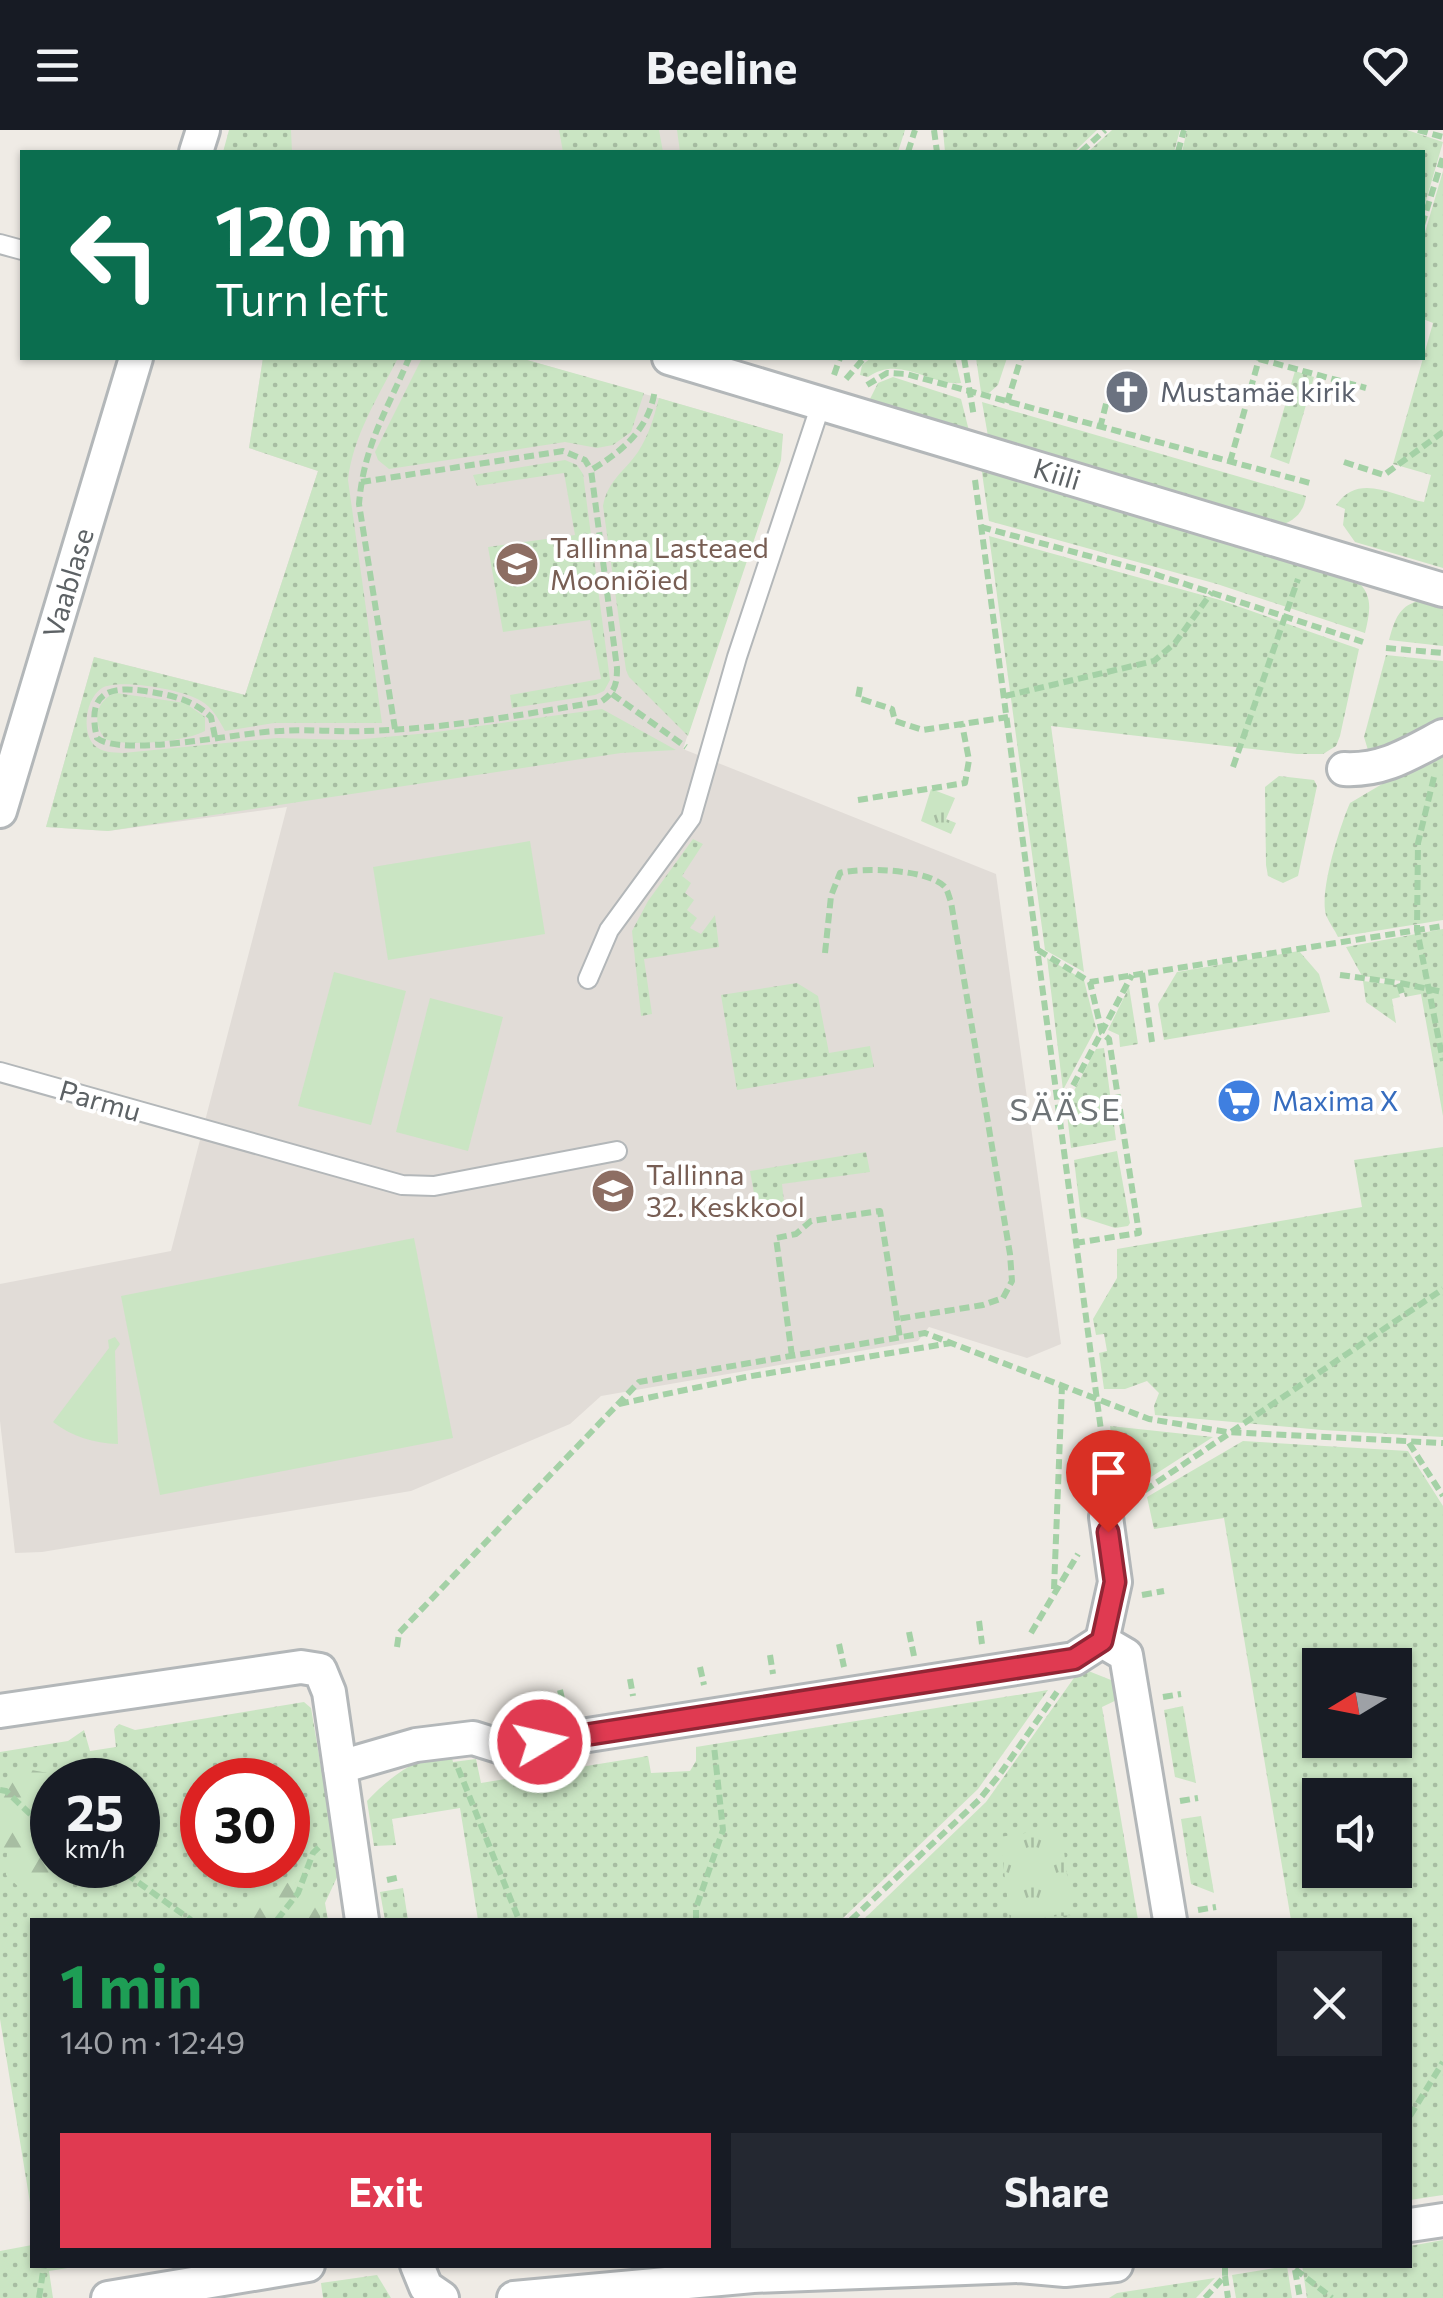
<!DOCTYPE html>
<html lang="en">
<head>
<meta charset="utf-8">
<style>
	:root { --surface:#171b24; --page:#242831; --text:#f1f3f6; --muted:#9ea1a6; --accent:#e03a51 }
	body { margin:0; font-family:Commissioner,sans-serif; background:var(--page); color:var(--text); height:100vh; display:flex; flex-direction:column; font-size:38px; white-space:nowrap }
	* { box-sizing:border-box; margin:0 }
	p { font-size:32px; color:var(--muted) }
	.icon { flex:none; width:55px; height:55px; fill:none; stroke:currentColor; stroke-width:2; stroke-linecap:round; stroke-linejoin:round }
	.map { position:relative; flex:1; overflow:hidden }
	.panel { position:absolute; left:30px; top:1788px; width:1382px; height:350px; display:flex; flex-direction:column; background:var(--surface); border-radius:0px; box-shadow:0 2px 8px #0004 }
	.panel>* { flex:none }
	.guide { position:absolute; left:20px; top:20px; width:1405px; height:210px; border-radius:0px; box-shadow:0 2px 8px #0004; background:#0b6e4f; color:#fff; overflow:hidden }
	.needle { width:65px; rotate:260deg }
	.tools { position:absolute; left:1302px; top:1518px; display:grid; gap:20px }
	.tools a { display:grid; place-items:center; width:110px; height:110px; border-radius:0px; background:var(--surface); box-shadow:0 2px 8px #0004; font-size:50px }
	.speed { position:absolute; left:30px; top:1628px; display:flex; gap:20px; font-size:50px; font-weight:700; text-align:center }
	.speed>* { display:grid; place-content:center; width:130px; height:130px; border-radius:50%; background:var(--surface); box-shadow:0 2px 8px #0004; line-height:1 }
	.speed small { font-size:25px; font-weight:400 }
	.speed .limit { border:15px solid #d22; background:#fff; color:#111 }
	.pin { position:absolute; display:grid; place-items:center; width:85px; height:85px; color:#fff; margin:-102px -42px; border-radius:50% 50% 50% 0; rotate:-45deg; box-shadow:0 0 10px #0007 }
	.pin .icon { rotate:45deg }
	.me { position:absolute; width:110px; margin:-55px; rotate:81deg; stroke-linejoin:round; filter:drop-shadow(0 0 8px #0008) }
	.turn { display:flex; align-items:center; gap:35px; height:210px; padding:0 30px; font-size:45px }
	.turn .icon { width:130px; height:130px; stroke-width:2.5 }
	.turn b { display:block; font-size:70px; line-height:85px }
	.round { display:grid; place-items:center; flex:none; width:105px; height:105px; border-radius:0px; background:var(--page) }
	.overview { display:flex; align-items:center; justify-content:space-between; height:170px; padding:0 30px }
	h1 { font-size:60px; font-weight:700; line-height:75px; color:#1e9e55 }
	.action { display:flex; gap:20px; margin-top:auto; padding:20px 30px }
	.action a { flex:1; height:115px; border-radius:0px; background:var(--accent); color:#fff; font-size:40px; font-weight:700; line-height:115px; text-align:center }
	.action a+a { background:var(--page); color:var(--text) }
	header { display:flex; justify-content:space-between; align-items:center; height:130px; padding:0 30px; background:var(--surface); font-size:45px; font-weight:700 }
	.map>svg:first-child { display:block }
	.education { fill:#e1dcd7 }
	.grass { fill:url(#grass-dots); fill-rule:evenodd }
	.forest { fill:url(#forest-firs) }
	.park { fill:url(#park-tufts) }
	.garden { fill:#cae5c3 }
	.lines { fill:none; stroke-linecap:round; stroke-linejoin:round }
	.service-casing { stroke:#b3b7b9; stroke-width:22 }
	.minor-casing { stroke:#b3b7b9; stroke-width:38 }
	.path { stroke:#a4d1a6; stroke-width:6; stroke-dasharray:10 5; stroke-linecap:butt }
	.service { stroke:#fff; stroke-width:18 }
	.minor { stroke:#fff; stroke-width:32 }
	.route-casing { stroke:#922635; stroke-width:25 }
	.route { stroke:#e03a51; stroke-width:18 }
	.labels { text-anchor:middle; stroke-width:8; stroke-linejoin:round; paint-order:stroke }
	.worship-label { font-size:28px; fill:#5b616d; stroke:#fff; text-anchor:start }
	.street-label { font-size:28px; fill:#5d6265; stroke:#fff }
	.education-label { font-size:28px; fill:#785e54; stroke:#fff; text-anchor:start }
	.shop-label { font-size:28px; fill:#366cbe; stroke:#fff; text-anchor:start }
	.quarter-label { font-size:32px; letter-spacing:2.5px; fill:#6e7477; stroke:#fff }
</style>
</head>
<body>
<header><svg class="icon" aria-label="menu" viewBox="0 0 24 24"><path d="M4 6h16M4 12h16M4 18h16"/></svg>Beeline<svg class="icon" aria-label="heart" viewBox="0 0 24 24"><path d="M12 20l-8-8c-3-5 5-10 8-4 3-6 11-1 8 4z"/></svg></header>
<div class="map">
<svg width="1443" height="2168" viewBox="0 0 1443 2168">
	<defs>
		<pattern id="grass-dots" width="8" height="8" patternUnits="userSpaceOnUse" patternTransform="scale(2.5)"><rect width="8" height="8" fill="#cae5c3"/><path d="M2 2h.1M6 6h.1" fill="none" stroke="#a7bda2" stroke-width="1.8" stroke-linecap="round"/></pattern>
		<pattern id="forest-firs" width="22" height="20" patternUnits="userSpaceOnUse" patternTransform="scale(2.5)"><rect width="22" height="20" fill="#cae5c3"/><path d="M5 1l3.5 6h-7zM16 11l3.5 6h-7z" fill="#a7bda2"/></pattern>
		<pattern id="park-tufts" width="24" height="20" patternUnits="userSpaceOnUse" patternTransform="scale(2.5)"><rect width="24" height="20" fill="#cae5c3"/><path d="M3 7l-1-3M5 7V3M7 7l1-3M15 17l-1-3M17 17v-4M19 17l1-3" fill="none" stroke="#a7bda2"/></pattern>
	</defs>
	<rect width="100%" height="100%" fill="#efebe5"/>
	<g class="education">
		<polygon points="243,0 874,0 867,22 239,22"/>
		<polygon points="263,228 520,228 783,304 780,330 683,619 996,744 1061,1214 1027,1228 929,1197 918,1211 601,1266 570,1294 411,1361 42,1422 15,1423 0,1291 0,1154 171,1121 287,677 108,701 46,697 94,527 245,565 318,341 249,318"/>
	</g>
	<g class="grass">
		<polygon points="229,0 291,0 292,22 223,22"/>
		<polygon points="559,0 659,0 663,22 563,22"/>
		<polygon points="677,0 905,0 898,22 680,22"/>
		<polygon points="943,0 1097,0 1074,22 945,22"/>
		<polygon points="1112,0 1180,0 1174,22 1088,22"/>
		<polygon points="1187,0 1407,0 1443,12 1423,81 1422,22 1182,22"/>
		<path d="M1443 41V438L1355 412 1343 395 1345 379 1336 375C1359 342 1393 366 1424 372L1431 345 1393 334 1433 193 1423 189V109Z"/>
		<path d="M263 228H398C378 267 353 306 348 350L382 593H274L225 601C219 590 213 578 201 571 185 560 119 548 102 558 86 568 81 601 94 615 102 623 113 622 123 623L277 608 353 610 429 603 602 579 676 620 621 623 108 701 46 697 94 527 245 565 318 341 249 318Z"/>
		<polygon points="422,228 520,228 644,263 631,302 613,315 597,318 565,312 389,339 378,330 375,322"/>
		<path d="M871 228H955L961 253C930 256 900 224 868 247L860 245 862 235Z"/>
		<polygon points="976,228 1007,228 998,255 989,263 981,262"/>
		<polygon points="1295,241 1314,247 1289,334 1270,327"/>
		<polygon points="893,247 961,269 970,305 867,275 878,253"/>
		<path d="M659 268 783 304 781 330 688 606 629 547 626 540 603 376C608 350 624 342 638 322 649 305 654 287 659 268Z"/>
		<path d="M982 272 1306 366C1304 383 1293 392 1278 396L989 312Z"/>
		<polygon points="565,330 577,335 583,344 610,550 604,561 595,565 512,578 510,565 601,549 590,490 503,502 488,417 575,405 564,343 477,356 473,345"/>
		<path d="M981 336 1356 450C1374 465 1370 482 1365 503L1217 454 989 391Z"/>
		<polygon points="989,406 1220,470 1359,519 1340,606 1336,616 1323,624 1297,624 1051,596 1084,842 1045,820"/>
		<path d="M1423 470 1443 474V516L1389 510C1395 489 1399 474 1423 470Z"/>
		<polygon points="1386,525 1443,531 1443,592 1374,624 1368,620 1364,607"/>
		<path d="M116 563 185 573 205 587V601C185 612 126 617 105 609 92 593 95 570 116 563Z"/>
		<path d="M1443 618V790L1338 807C1335 800 1329 793 1326 785 1319 761 1340 696 1350 673Z"/>
		<polygon points="1279,646 1314,650 1317,656 1298,746 1283,753 1268,746 1266,735 1265,657"/>
		<polygon points="693,709 703,714 682,746 691,753 685,763 694,770 687,780 697,788 690,798 701,804 715,785 719,817 644,829 652,884 641,886 632,801 648,771"/>
		<polygon points="1443,799 1443,986 1421,864 1405,867 1401,851 1362,846 1346,817"/>
		<polygon points="1299,821 1319,844 1330,882 1164,910 1158,874 1177,842"/>
		<polygon points="1047,828 1084,850 1096,898 1063,960"/>
		<polygon points="1363,851 1397,855 1400,867 1392,869 1396,893 1366,872"/>
		<polygon points="797,853 818,866 829,923 870,916 874,937 737,960 721,865"/>
		<polygon points="1129,857 1138,914 1120,917 1119,905 1108,900"/>
		<polygon points="1104,918 1116,1010 1071,1018 1066,976 1096,919"/>
		<polygon points="1443,1017 1443,1307 1322,1300 1155,1285 1154,1276 1159,1263 1147,1251 1125,1259 1104,1259 1099,1223 1107,1221 1104,1204 1096,1205 1093,1189 1117,1148 1117,1119 1362,1077 1354,1030"/>
		<polygon points="1117,1021 1130,1093 1128,1096 1115,1098 1081,1087 1074,1030"/>
		<polygon points="866,1022 870,1042 782,1054 785,1081 758,1086 750,1041"/>
		<polygon points="1110,1296 1213,1307 1120,1367"/>
		<path d="M1243 1311 1408 1321 1443 1376V2065L1410 2070V1790H1291L1224 1388 1154 1399 1147 1367ZM1320 1535H1395V1610H1320ZM1320 1665H1395V1740H1320Z"/>
		<polygon points="1081,1538 1111,1550 1123,1567 1102,1577 1138,1790 863,1790 986,1672"/>
		<path d="M1048 1560 978 1659 841 1790H478L460 1678 392 1689 396 1715 374 1716 367 1671C391 1645 416 1629 450 1620L453 1632 476 1629 481 1653 648 1626 651 1643 690 1641 696 1631V1617Z"/>
		<path d="M304 1572 311 1578 339 1743 325 1773 328 1790H32V2085L0 1889V1622L68 1611 84 1600 90 1621 116 1617 114 1599 119 1594 135 1600ZM52 1650H138V1735H52ZM202 1650H288V1735H202Z"/>
		<polygon points="1183,1576 1196,1653 1175,1647 1164,1580"/>
		<polygon points="1201,1686 1214,1763 1191,1754 1181,1689"/>
		<polygon points="403,1758 408,1790 385,1790 380,1762"/>
		<polygon points="1443,2110 1443,2168 1307,2168 1302,2135 1410,2135 1410,2116"/>
		<polygon points="32,2115 32,2135 86,2135 49,2141 53,2168 0,2168 0,2121"/>
		<polygon points="1287,2136 1292,2168 1236,2168 1232,2145"/>
		<polygon points="377,2145 391,2168 323,2168 321,2153"/>
		<polygon points="1215,2148 1196,2168 1109,2168 1117,2163"/>
	</g>
	<g class="forest">
		<polygon points="26,1639 48,1643 52,1651 52,1735 70,1735 49,1742 47,1755 24,1762 6,1745 7,1723 0,1720 0,1663 4,1652"/>
		<path d="M292 1751 321 1762 320 1790H241C246 1764 270 1759 292 1751Z"/>
	</g>
	<g class="park">
		<polygon points="931,659 955,668 946,689 956,693 951,704 921,691"/>
		<polygon points="1061,1697 1072,1785 1010,1790 1000,1707"/>
	</g>
	<g class="garden">
		<polygon points="530,711 545,804 388,830 373,737"/>
		<polygon points="334,842 406,861 371,995 298,976"/>
		<polygon points="430,868 503,887 468,1021 396,1002"/>
		<polygon points="414,1108 453,1308 160,1365 121,1166"/>
		<path d="M115 1207 120 1214 115 1221 118 1314C93 1313 73 1307 53 1292L109 1218 108 1210Z"/>
	</g>
	<g class="lines">
		<defs>
			<g id="service">
				<polyline points="0,114 22,120"/>
				<polyline points="588,849 609,800 691,688 737,527 821,274"/>
				<polyline points="0,942 402,1055 434,1056 617,1021"/>
			</g>
			<g id="minor">
				<polyline points="196,22 203,0"/>
				<path id="s1" d="M669 228 1443 460"/>
				<path d="M1344 639C1383 641 1409 624 1443 606"/>
				<path id="s2" d="M0 681 136 228"/>
				<polyline points="1102,1511 1115,1452 1106,1387"/>
				<polyline points="0,1581 301,1537 320,1540 329,1562 362,1790"/>
				<polyline points="340,1637 416,1615 473,1608 505,1618 1074,1529 1102,1511 1126,1525 1170,1790"/>
				<polyline points="1410,2095 1443,2090"/>
				<polyline points="417,2135 426,2157 442,2168"/>
				<polyline points="108,2168 308,2135"/>
				<polyline points="514,2168 753,2146 1020,2136 1065,2140 1116,2135"/>
			</g>
		</defs>
		<use href="#service" class="service-casing"/>
		<use href="#minor" class="minor-casing"/>
		<g class="path">
			<polyline points="934,0 937,22"/>
			<polyline points="1418,0 1443,7"/>
			<polyline points="908,22 915,0"/>
			<polyline points="1081,22 1105,0"/>
			<polyline points="1178,22 1184,0"/>
			<polyline points="1422,95 1443,27"/>
			<polyline points="964,228 974,287"/>
			<polyline points="1259,229 1366,258"/>
			<polyline points="834,245 840,228"/>
			<polyline points="846,249 864,228"/>
			<polyline points="867,255 887,243 906,244 1310,353"/>
			<polyline points="1007,273 1021,228"/>
			<polyline points="1100,298 1107,270"/>
			<polyline points="1230,332 1259,229"/>
			<polyline points="1344,332 1384,345 1443,302"/>
			<polyline points="975,350 1104,1323 1105,1359"/>
			<polyline points="361,352 563,321 585,330 591,340"/>
			<polyline points="981,397 1148,442 1363,512"/>
			<polyline points="1386,518 1443,523"/>
			<polyline points="860,557 858,568 892,579 895,591 923,600 1008,587"/>
			<polyline points="612,564 686,617"/>
			<polyline points="1005,566 1154,531 1175,513 1212,462"/>
			<path d="M395 599 359 374C364 314 387 281 409 228"/>
			<path d="M215 607 211 587C192 569 171 565 145 561 105 555 87 566 97 608 122 628 241 602 279 601 307 599 336 602 364 601 443 599 523 585 602 571 615 562 617 554 617 538L591 340C623 321 650 298 655 259"/>
			<polyline points="1233,637 1298,449"/>
			<polyline points="1434,647 1418,713 1417,800 1443,931"/>
			<polyline points="858,670 965,653 969,630 962,594"/>
			<polyline points="1038,820 1090,852 1443,796"/>
			<path d="M825 823 831 766 840 743C861 737 929 739 945 757 948 761 949 767 951 772L1010 1124 1012 1151 1003 1168 983 1175 897 1189"/>
			<polyline points="1142,843 1152,912"/>
			<polyline points="1340,845 1399,853 1403,867"/>
			<polyline points="1400,853 1443,862"/>
			<polyline points="1059,982 1132,845"/>
			<polyline points="1075,1113 1139,1103 1109,909 1102,903 1090,852"/>
			<polyline points="792,1226 776,1108 796,1104 811,1091 880,1081 900,1208"/>
			<polyline points="619,1274 746,1247 951,1213"/>
			<polyline points="1409,1313 1443,1366"/>
			<polyline points="1132,1369 1443,1159"/>
			<polyline points="1054,1459 1062,1256"/>
			<polyline points="1142,1465 1164,1461"/>
			<polyline points="979,1491 982,1514"/>
			<polyline points="909,1502 914,1526"/>
			<polyline points="1031,1503 1078,1424"/>
			<polyline points="839,1514 844,1537"/>
			<polyline points="397,1517 399,1503 639,1252 925,1203 1149,1289 1227,1302 1443,1313"/>
			<polyline points="770,1525 773,1544"/>
			<polyline points="700,1537 704,1555"/>
			<polyline points="630,1549 633,1566"/>
			<polyline points="560,1560 564,1578"/>
			<polyline points="1163,1567 1181,1564"/>
			<polyline points="458,1638 519,1790"/>
			<polyline points="0,1660 6,1661 52,1705"/>
			<polyline points="1180,1671 1198,1668"/>
			<polyline points="114,1735 191,1790"/>
			<polyline points="387,1750 401,1747"/>
			<polyline points="1198,1780 1216,1777"/>
			<polyline points="277,1790 298,1763 313,1723 321,1715"/>
			<polyline points="696,1790 696,1778 723,1700 714,1616"/>
			<polyline points="851,1790 979,1670 1000,1644 1057,1562"/>
			<polyline points="1410,1986 1443,1932"/>
			<polyline points="1295,2139 1332,2168"/>
			<polyline points="1295,2140 1300,2168"/>
			<polyline points="1225,2146 1228,2168"/>
			<polyline points="39,2168 44,2135"/>
			<polyline points="1205,2168 1225,2146 1225,2135"/>
		</g>
		<use href="#service" class="service"/>
		<use href="#minor" class="minor"/>
	</g>
	<g class="lines">
		<defs>
			<polyline id="route" points="540,1612 1074,1529 1102,1511 1115,1452 1108,1402"/>
		</defs>
		<use href="#route" class="route-casing"/>
		<use href="#route" class="route"/>
	</g>
	<defs>
		<symbol id="church-disc" viewBox="-11 -11 22 22"><circle r="9.5" fill="#6b7280" stroke="#fff"/><path d="M-1.2-6h2.4v3.5h3.3v2.4h-3.3V6h-2.4V-.1h-3.3v-2.4h3.3Z" fill="#fff"/></symbol>
		<symbol id="school-disc" viewBox="-11 -11 22 22"><circle r="9.5" fill="#8d6e63" stroke="#fff"/><path d="M0-5L7-2L0 1L-7-2ZM-4 1L0 2.5L4 1V4Q0 6-4 4Z" fill="#fff"/></symbol>
		<symbol id="supermarket-disc" viewBox="-11 -11 22 22"><circle r="9.5" fill="#3f7fe0" stroke="#fff"/><path d="M-6-5.5h2.5l.6 2H6L4.5 2H-2.5L-4.4-4H-6ZM-1.5 3.2a1.3 1.3 0 1 0 .1 0ZM3 3.2a1.3 1.3 0 1 0 .1 0Z" fill="#fff"/></symbol>
	</defs>
	<g fill-rule="evenodd">
		<use href="#church-disc" x="1102" y="237" width="50" height="50"/>
		<use href="#school-disc" x="492" y="409" width="50" height="50"/>
		<use href="#supermarket-disc" x="1214" y="946" width="50" height="50"/>
		<use href="#school-disc" x="588" y="1036" width="50" height="50"/>
	</g>
	<g class="labels">
		<g class="worship-label">
			<text x="1160" y="272">Mustamäe kirik</text>
		</g>
		<g class="street-label">
			<text dy="10" stroke="none"><textPath href="#s1" startOffset="405">Kiili</textPath></text>
			<text dy="10" stroke="none"><textPath href="#s2" startOffset="238">Vaablase</textPath></text>
			<text transform="translate(100 971) rotate(16)" y="10">Parmu</text>
		</g>
		<g class="education-label">
			<text x="550" y="428">Tallinna Lasteaed<tspan x="550" dy="32">Mooniõied</tspan></text>
			<text x="646" y="1055">Tallinna<tspan x="646" dy="32">32. Keskkool</tspan></text>
		</g>
		<g class="shop-label">
			<text x="1272" y="981">Maxima X</text>
		</g>
		<g class="quarter-label">
			<text x="1066" y="991">SÄÄSE</text>
		</g>
	</g>
</svg>
<div class="tools">
<a><svg class="needle" viewBox="-14 -14 28 28"><path d="M0-13l5 13h-10z" fill="#e53935"/><path d="M0 13l5-13h-10z" fill="#9ea1a6"/></svg></a>
<a><svg class="icon" aria-label="sound" viewBox="0 0 24 24"><path d="M4 9h4l5-4v14l-5-4H4zM17 9q2 3 0 6"/></svg></a>
</div>
<div class="speed"><div>25<small>km/h</small></div><div class="limit">30</div></div>
<div class="pin" style="left:1108px;top:1402px;background:#d93025"><svg class="icon" aria-label="arrive" viewBox="0 0 24 24"><path d="M6 21V4h12l-3 4 3 4H6"/></svg></div>
<svg class="me" style="left:540px;top:1612px" viewBox="-20 -20 40 40"><circle r="17" fill="#e03a51" stroke="#fff" stroke-width="3"/><path d="M0-11L8 9 0 5-8 9z" fill="#fff"/></svg>
<div class="guide">
<div class="turn"><svg class="icon" aria-label="left" viewBox="0 0 24 24"><path d="M17 20v-9H6M10 6l-5 5 5 5"/></svg><div><b>120 m</b>Turn left</div></div>
</div>
<section class="panel">
<div class="overview"><div><h1>1 min</h1><p>140 m · 12:49</p></div><a class="round"><svg class="icon" aria-label="close" viewBox="0 0 24 24"><path d="M6 6l12 12M18 6L6 18"/></svg></a></div>
<div class="action"><a>Exit</a><a>Share</a></div>
</section>
</div>
</body>
</html>
